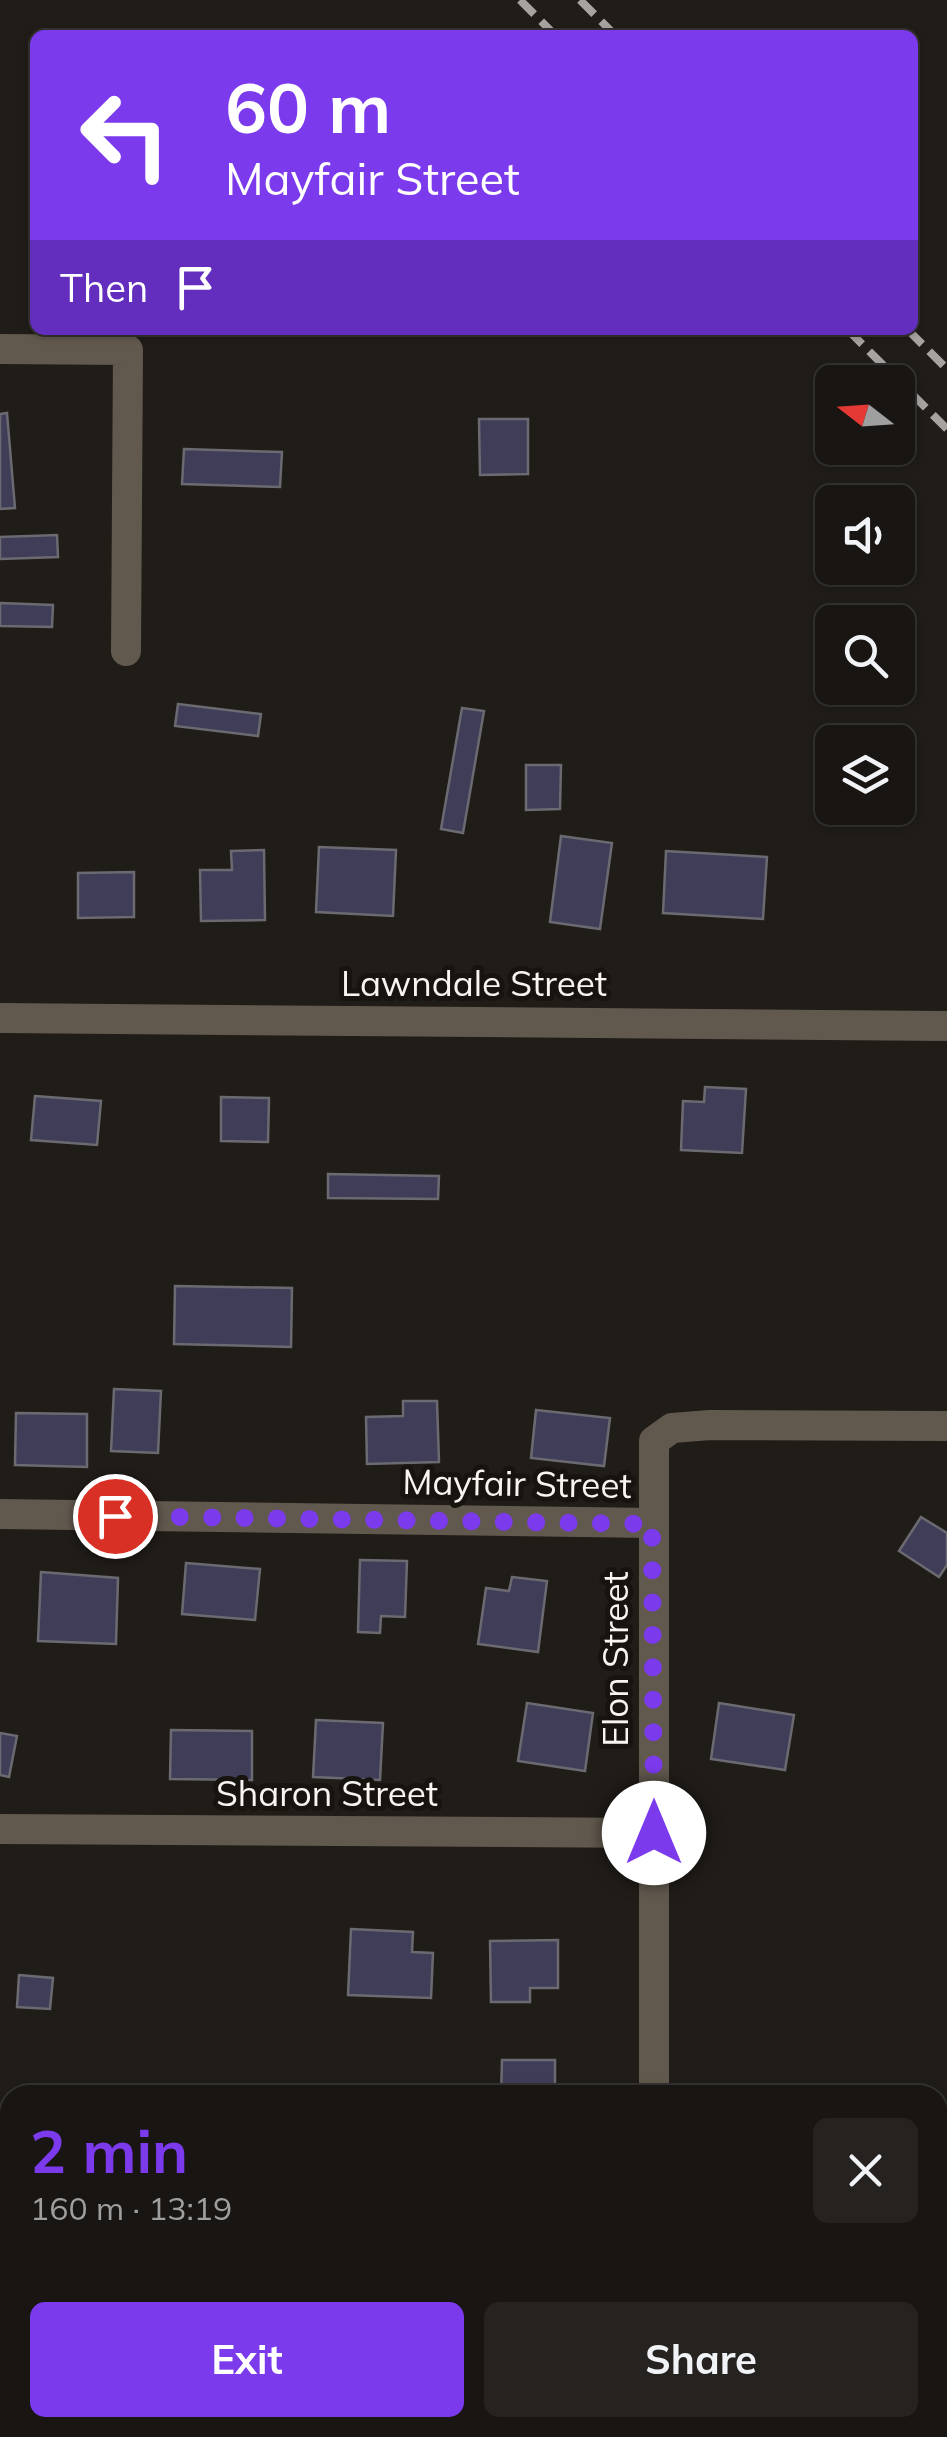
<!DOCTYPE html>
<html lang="en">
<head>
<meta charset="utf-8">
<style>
	:root { --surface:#181512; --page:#252220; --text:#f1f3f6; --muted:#9f9f9f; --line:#363432; --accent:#7c3aed }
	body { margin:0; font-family:Mulish,sans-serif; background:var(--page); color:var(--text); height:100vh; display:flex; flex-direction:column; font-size:38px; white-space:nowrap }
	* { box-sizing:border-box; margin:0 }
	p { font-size:32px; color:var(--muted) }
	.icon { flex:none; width:55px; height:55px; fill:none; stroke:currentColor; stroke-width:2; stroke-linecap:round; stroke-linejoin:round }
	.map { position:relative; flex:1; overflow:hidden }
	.side { position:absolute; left:0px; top:2085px; width:948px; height:352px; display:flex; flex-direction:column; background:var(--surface); border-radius:30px 30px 0 0; box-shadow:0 2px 8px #0004,0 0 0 2px var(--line) }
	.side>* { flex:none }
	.hud { position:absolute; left:30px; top:30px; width:888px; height:305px; border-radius:15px; box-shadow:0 2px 8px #0004,0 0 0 2px var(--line); background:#7c3aed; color:#fff; overflow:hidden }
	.needle { width:65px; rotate:287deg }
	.tools { position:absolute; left:815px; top:365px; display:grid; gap:20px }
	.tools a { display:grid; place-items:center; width:100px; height:100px; border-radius:15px; background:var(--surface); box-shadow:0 2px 8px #0004,0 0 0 2px var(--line); font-size:50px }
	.pin { position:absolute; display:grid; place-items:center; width:85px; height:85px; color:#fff; margin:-42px; border:5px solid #fff; border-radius:50%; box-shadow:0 2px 10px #0007 }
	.me { position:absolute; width:110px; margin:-55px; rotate:0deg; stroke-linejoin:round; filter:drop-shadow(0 0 8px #0008) }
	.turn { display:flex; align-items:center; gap:35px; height:210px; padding:0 30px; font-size:45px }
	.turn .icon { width:130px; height:130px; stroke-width:2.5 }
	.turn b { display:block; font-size:70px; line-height:85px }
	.then { display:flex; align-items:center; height:95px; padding:0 30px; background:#0003; gap:20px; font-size:38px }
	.round { display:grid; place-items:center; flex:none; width:105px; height:105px; border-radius:15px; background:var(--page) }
	.head { display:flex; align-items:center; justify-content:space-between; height:170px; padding:0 30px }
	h1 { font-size:60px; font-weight:700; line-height:75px; color:var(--accent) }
	.cta { display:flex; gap:20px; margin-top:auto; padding:20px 30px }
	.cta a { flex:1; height:115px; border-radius:15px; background:var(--accent); color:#fff; font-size:40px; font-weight:700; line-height:115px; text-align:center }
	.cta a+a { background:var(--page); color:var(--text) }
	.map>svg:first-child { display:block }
	.building { fill:#3f3d58; stroke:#6b6a71; stroke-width:2.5 }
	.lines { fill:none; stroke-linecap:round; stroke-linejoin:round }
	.minor { stroke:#62594e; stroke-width:30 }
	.rail { stroke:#a7a3a0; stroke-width:8; stroke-dasharray:20 10; stroke-linecap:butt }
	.route { stroke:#7c3aed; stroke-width:18; stroke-dasharray:0 32.4 }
	.labels { text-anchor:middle; stroke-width:10; stroke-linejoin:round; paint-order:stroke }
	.street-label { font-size:35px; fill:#f7f4f1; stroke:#17130f }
</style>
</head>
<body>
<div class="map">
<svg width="947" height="2437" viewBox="0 0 947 2437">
	<rect width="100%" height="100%" fill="#201c18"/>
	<g class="building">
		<polygon points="7,413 15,508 0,509 0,414"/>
		<polygon points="479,419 528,419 528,474 480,475"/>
		<polygon points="184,449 282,452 280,487 182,484"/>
		<polygon points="57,535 58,557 0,559 0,537"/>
		<polygon points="0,603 53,605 52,627 0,626"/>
		<polygon points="178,704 261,714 258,736 175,726"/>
		<polygon points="462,708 484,711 463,833 441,829"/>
		<polygon points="526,765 561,765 560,809 526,810"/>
		<polygon points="561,836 612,843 600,929 550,922"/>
		<polygon points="319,847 396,850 393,916 316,912"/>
		<polygon points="264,850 265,920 201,921 200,870 232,870 231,851"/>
		<polygon points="666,851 767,857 763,919 663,913"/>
		<polygon points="134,872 134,917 78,918 78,873"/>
		<polygon points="705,1087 746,1089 742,1153 681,1150 683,1101 704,1102"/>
		<polygon points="35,1096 101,1101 97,1145 31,1140"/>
		<polygon points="221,1097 269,1098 268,1142 221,1141"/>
		<polygon points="328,1174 439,1176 438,1199 328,1198"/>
		<polygon points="175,1286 292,1288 291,1347 174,1344"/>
		<polygon points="114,1389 161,1391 158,1453 111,1451"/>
		<polygon points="403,1401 437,1401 439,1462 367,1464 366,1417 403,1416"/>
		<polygon points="536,1410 610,1418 604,1466 531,1458"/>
		<polygon points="16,1413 87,1414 87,1467 15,1465"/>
		<polygon points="921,1517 947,1533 947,1565 939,1577 899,1551"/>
		<polygon points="360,1560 407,1561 405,1617 381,1616 380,1633 358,1632"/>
		<polygon points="186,1563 260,1569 255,1620 182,1614"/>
		<polygon points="41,1572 118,1578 116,1644 38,1641"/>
		<polygon points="512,1577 547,1581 538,1652 478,1644 486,1588 509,1591"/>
		<polygon points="527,1703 593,1713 585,1771 518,1761"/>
		<polygon points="719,1703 794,1715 785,1770 711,1759"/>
		<polygon points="316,1720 383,1723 380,1780 313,1777"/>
		<polygon points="171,1730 252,1731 252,1780 170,1779"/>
		<polygon points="0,1733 17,1736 9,1777 0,1775"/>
		<polygon points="351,1929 413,1932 412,1952 433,1953 431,1998 348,1995"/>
		<polygon points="558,1940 558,1988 530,1988 530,2002 491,2002 490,1941"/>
		<polygon points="19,1975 53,1978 50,2009 17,2007"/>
		<polygon points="502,2060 555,2060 555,2095 501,2095"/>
	</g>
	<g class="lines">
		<g class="minor">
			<polyline points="0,349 128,350 126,651"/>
			<polyline points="0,1018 947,1026"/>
			<polyline points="0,1514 653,1523"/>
			<polyline points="0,1829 654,1833"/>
			<polyline points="654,2095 654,1441 672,1428 710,1425 947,1426"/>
			<polyline points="0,2230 10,2231"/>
			<polyline points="653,2437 653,2428"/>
		</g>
		<g class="rail">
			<polyline points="520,0 555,35"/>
			<polyline points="580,0 615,35"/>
			<polyline points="848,330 947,429"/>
			<polyline points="908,330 947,369"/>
		</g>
	</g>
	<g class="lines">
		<polyline class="route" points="115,1516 652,1524 654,1833"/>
	</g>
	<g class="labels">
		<g class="street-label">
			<text x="474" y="996">Lawndale Street</text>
			<text transform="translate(517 1484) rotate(1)" y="12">Mayfair Street</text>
			<text transform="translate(616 1659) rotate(-90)" y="12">Elon Street</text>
			<text x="327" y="1806">Sharon Street</text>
		</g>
	</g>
</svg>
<div class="tools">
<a><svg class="needle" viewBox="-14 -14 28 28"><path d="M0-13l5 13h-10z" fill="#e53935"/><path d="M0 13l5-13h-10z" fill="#9f9f9f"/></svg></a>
<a><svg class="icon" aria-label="sound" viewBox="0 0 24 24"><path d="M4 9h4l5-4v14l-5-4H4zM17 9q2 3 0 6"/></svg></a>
<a><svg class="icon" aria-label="search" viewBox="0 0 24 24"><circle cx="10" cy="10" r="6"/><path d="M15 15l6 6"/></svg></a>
<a><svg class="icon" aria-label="layers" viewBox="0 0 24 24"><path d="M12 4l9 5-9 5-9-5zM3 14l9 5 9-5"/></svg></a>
</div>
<div class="pin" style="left:115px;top:1516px;background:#d93025"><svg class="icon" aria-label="arrive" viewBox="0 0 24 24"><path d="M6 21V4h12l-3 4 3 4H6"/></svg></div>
<svg class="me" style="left:654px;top:1833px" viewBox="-20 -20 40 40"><circle r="19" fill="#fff"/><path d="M0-13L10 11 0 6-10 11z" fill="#7c3aed"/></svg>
<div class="hud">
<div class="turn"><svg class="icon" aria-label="left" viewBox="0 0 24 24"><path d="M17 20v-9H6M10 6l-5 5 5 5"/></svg><div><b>60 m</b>Mayfair Street</div></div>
<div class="then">Then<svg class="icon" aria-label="arrive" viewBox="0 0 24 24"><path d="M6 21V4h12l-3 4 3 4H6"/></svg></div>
</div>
<section class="side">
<div class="head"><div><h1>2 min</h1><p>160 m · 13:19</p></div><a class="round"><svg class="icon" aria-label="close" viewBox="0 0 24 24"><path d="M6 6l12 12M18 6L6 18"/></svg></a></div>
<div class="cta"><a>Exit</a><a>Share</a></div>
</section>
</div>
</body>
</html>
